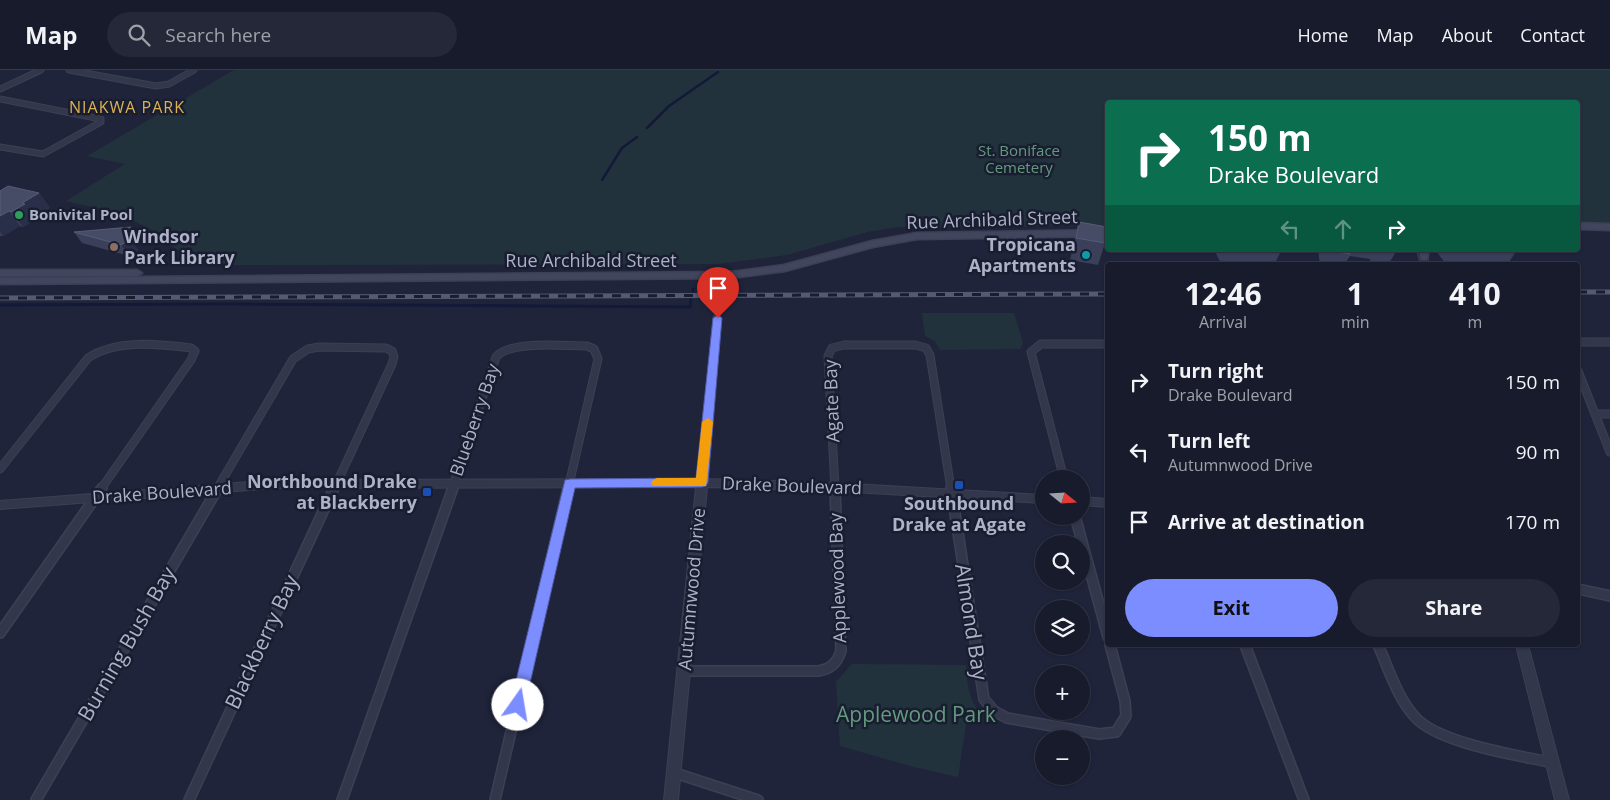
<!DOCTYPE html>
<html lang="en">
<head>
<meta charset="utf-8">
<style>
	:root { --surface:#181b2c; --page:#252838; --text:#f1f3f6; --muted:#9fa1a9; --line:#363948; --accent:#7b8dff }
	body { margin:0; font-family:"Open Sans",sans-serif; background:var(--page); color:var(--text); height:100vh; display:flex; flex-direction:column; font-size:19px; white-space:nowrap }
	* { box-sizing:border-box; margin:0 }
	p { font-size:16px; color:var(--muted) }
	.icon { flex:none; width:28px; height:28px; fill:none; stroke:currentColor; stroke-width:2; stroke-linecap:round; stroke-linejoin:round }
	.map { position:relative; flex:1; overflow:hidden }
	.side { position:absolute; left:1105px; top:192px; width:475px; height:385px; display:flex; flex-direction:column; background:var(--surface); border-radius:5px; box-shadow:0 1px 4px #0004,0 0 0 1px var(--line) }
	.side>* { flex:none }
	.hud { position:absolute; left:1105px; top:30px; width:475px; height:152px; border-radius:5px; box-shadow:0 1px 4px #0004,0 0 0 1px var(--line); background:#0b6e4f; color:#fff; overflow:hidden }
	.needle { width:32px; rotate:108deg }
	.controls { position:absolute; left:1035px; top:400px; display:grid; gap:10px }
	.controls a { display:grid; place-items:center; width:55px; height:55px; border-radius:50%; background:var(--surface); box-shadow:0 1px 4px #0004,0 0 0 1px var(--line); font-size:25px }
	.pin { position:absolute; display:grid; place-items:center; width:42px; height:42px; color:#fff; margin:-51px -21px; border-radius:50% 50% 50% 0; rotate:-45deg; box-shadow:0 0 5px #0007 }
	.pin .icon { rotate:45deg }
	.me { position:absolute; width:55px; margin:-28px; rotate:13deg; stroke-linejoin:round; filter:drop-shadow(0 0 4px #0008) }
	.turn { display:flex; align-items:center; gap:18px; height:105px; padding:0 20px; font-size:22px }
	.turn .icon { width:65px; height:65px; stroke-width:2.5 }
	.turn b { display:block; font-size:35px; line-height:42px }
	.lanes { display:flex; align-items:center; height:48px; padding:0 20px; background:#0003; justify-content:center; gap:25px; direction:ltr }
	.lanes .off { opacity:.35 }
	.eta { display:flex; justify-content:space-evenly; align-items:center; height:85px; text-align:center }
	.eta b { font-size:30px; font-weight:700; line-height:35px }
	.action { display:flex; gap:10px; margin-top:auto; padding:10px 20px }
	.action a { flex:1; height:58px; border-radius:30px; background:var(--accent); color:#111; font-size:20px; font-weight:700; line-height:58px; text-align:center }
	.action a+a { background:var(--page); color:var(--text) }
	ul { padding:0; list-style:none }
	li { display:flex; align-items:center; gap:15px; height:70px; padding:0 20px }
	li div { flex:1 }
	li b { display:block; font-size:19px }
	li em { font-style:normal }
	header { display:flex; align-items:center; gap:30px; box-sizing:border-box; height:70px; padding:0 25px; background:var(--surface); border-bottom:1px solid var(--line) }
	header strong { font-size:24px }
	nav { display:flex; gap:28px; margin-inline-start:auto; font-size:18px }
	.search { width:350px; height:45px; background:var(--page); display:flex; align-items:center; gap:12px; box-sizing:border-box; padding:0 18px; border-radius:28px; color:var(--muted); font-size:19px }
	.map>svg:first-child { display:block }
	.green { fill:#22323c }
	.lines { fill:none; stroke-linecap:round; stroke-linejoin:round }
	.stream-far1 { stroke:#131939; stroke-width:2.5 }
	.stream { stroke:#131939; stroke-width:3 }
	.minor-far2-casing { stroke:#3d4054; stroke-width:7 }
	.minor-far1-casing { stroke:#3d4054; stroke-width:9 }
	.minor-casing { stroke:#3d4054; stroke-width:12 }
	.tertiary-casing { stroke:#3d4054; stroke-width:2 }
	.secondary-casing { stroke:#3d4054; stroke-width:3 }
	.minor-far2 { stroke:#33374b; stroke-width:5 }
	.minor-far1 { stroke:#33374b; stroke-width:7 }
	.minor { stroke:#33374b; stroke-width:9 }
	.tertiary { fill:#33374b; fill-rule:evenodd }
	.secondary { fill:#41455e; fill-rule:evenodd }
	.rail-casing { stroke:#555a73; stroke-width:5 }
	.rail { stroke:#191d30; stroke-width:3; stroke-dasharray:9; stroke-linecap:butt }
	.wall { fill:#3a405a }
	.shaded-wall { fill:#2a2f49 }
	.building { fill:#464c66; stroke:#565c75 }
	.route { fill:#7b8dff; stroke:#505ca6 }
	.slow { fill:#f59e0b }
	.leisure-dot { fill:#2e9e5b; stroke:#191d30; stroke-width:2 }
	.education-dot { fill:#8d6e63; stroke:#191d30; stroke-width:2 }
	.culture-dot { fill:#0f9aa8; stroke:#191d30; stroke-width:2 }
	.transit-dot { fill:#1a4fb4; stroke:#191d30; stroke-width:2 }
	.labels { text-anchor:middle; stroke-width:5; stroke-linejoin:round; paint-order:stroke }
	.far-park-label { font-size:15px; fill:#639a7e; stroke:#191d30 }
	.far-poi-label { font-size:15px; font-weight:bold; fill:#aeb1c7; stroke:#191d30; text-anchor:start }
	.far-neighbourhood-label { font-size:16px; letter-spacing:1px; fill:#dcb255; stroke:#191d30 }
	.street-label { font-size:18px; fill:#aeb1c7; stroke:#191d30 }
	.poi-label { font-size:18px; font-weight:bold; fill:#aeb1c7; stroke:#191d30; text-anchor:end }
	.near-street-label { font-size:21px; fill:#aeb1c7; stroke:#191d30 }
	.near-park-label { font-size:21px; fill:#639a7e; stroke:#191d30 }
</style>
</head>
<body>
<header>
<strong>Map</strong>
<div class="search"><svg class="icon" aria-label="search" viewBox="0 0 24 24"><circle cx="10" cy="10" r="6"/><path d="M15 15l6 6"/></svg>Search here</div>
<nav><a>Home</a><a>Map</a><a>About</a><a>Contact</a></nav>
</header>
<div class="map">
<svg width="1610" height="730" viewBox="0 0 1610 730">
	<rect width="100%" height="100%" fill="#20243b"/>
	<g class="green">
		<polygon points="234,0 1610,0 1610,153 1578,152 1578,32 1108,32 1107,156 898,157 867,162 787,185 718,194 197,195 150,159 117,143 66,131 125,94 87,86"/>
		<polygon points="922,243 1014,243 1023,273 1020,279 940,280 935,271 925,266"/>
		<path d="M852 594 966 595C967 615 969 630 982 646L967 648 958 707 910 696 840 676 836 612Z"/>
	</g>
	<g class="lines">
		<g class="stream-far1">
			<polyline points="647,58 669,36 718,2"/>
			<polyline points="602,110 622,78 637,67"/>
		</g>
		<g class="stream">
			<polyline points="693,219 693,221"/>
			<polyline points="0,235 226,234 690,237 691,230"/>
		</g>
		<defs>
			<g id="minor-far2">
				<polyline points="69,0 156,16 169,14 194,0"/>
				<polyline points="0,19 41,0"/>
				<polyline points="0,29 101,49 101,52 43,84 0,77"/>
			</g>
			<g id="minor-far1">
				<polyline points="1578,272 1610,272"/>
				<polyline points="1578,301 1610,382"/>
				<polyline points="1595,344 1610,344"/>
				<path d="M0 399 88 288C116 269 159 274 191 278L195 281 191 290 101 419"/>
				<polyline points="1064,409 1031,282 1041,274 1108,274"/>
				<polyline points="702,413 717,248"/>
				<polyline points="217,419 293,289 308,279 319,277 386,278 392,281 394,287 392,294 334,419"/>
				<path d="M452 419 496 287C509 270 566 276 587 276L594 279 598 289 568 419"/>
				<polyline points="835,419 828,286 832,278 844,275 915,275 926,278 930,285 951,419"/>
			</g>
			<g id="minor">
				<polyline points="951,418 984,629 994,641 1007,648 1099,664 1116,662 1126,646 1125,631 1110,575"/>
				<polyline points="1075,446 1108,567"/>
				<polyline points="1578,519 1610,526"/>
				<polyline points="0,563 102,418"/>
				<polyline points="1245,575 1304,730"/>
				<path d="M1378 575C1389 599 1398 631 1418 650 1444 674 1517 685 1553 693"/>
				<path d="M684 601H818C831 599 837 593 841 581L835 418"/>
				<polyline points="675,703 758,730"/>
				<polyline points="36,730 218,418"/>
				<polyline points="189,730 334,418"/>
				<polyline points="342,730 453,418"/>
				<polyline points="495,730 568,418"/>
			</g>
			<g id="tertiary">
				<polygon points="1417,180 1425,180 1429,195 1421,195"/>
				<polygon points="702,409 835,413 1044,425 1044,433 835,421 707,417 678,730 664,730 696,417 276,418 0,439 0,431 276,410"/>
				<polygon points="1081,427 1108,429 1108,437 1081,435"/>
				<polygon points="1516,575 1528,575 1569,730 1555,730"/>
			</g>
			<g id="secondary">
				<polygon points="1578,153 1610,154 1610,160 1578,159"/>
				<polygon points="1108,160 1108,166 917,169 873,177 785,201 731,208 0,214 0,208 731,202 784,195 872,171 917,163"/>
				<polygon points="1419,180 1429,180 1427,190 1421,190"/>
				<polygon points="0,200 137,200 142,203 137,206 0,206"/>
			</g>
		</defs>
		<use href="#minor-far2" class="minor-far2-casing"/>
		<use href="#minor-far1" class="minor-far1-casing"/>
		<use href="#minor" class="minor-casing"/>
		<use href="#tertiary" class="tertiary-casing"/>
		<use href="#secondary" class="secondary-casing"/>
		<use href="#minor-far2" class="minor-far2"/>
		<use href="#minor-far1" class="minor-far1"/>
		<use href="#minor" class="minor"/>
		<use href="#tertiary" class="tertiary"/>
		<use href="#secondary" class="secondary"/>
		<defs>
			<g id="rail">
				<polyline points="1578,222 1610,222"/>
				<polyline points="0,228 1108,224"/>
			</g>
		</defs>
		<use href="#rail" class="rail-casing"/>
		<use href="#rail" class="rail"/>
	</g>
	<g class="wall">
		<polygon points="0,121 39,123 50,138 34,147 36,149 23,157 20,156 3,166 0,166"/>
		<polygon points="1079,152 1105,173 1098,195 1070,190"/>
		<polygon points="131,157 139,168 135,176 138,180 129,186 82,173 74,162"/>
		<polygon points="1214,180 1280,180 1281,181 1274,195 1222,195"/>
		<polygon points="1318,180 1397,180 1388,195 1371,193 1370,189 1350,186 1344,195 1320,195"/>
		<polygon points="1435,180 1517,180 1507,195 1447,195"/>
	</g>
	<g class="shaded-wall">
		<polygon points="39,123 50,138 34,147 36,149 23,157 11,142 22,133"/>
		<polygon points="9,141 20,156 3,166 0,162 0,146"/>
		<polygon points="131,157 139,168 135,176 138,180 129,186 121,175 126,168"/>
	</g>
	<g class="building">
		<polygon points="8,116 39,123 22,133 25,134 11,142 9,141 0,146 0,121"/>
		<polygon points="1079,152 1107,157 1105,173 1076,168"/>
		<polygon points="131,157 126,168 131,169 121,175 74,162"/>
		<polygon points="1236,180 1280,180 1281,181 1236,181"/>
		<polygon points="1331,180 1350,180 1350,184 1331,181"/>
	</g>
	<polygon class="route" points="718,245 722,248 708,412 706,416 702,417 575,418 525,635 523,639 518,641 513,639 510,635 564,414 565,410 570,409 696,408 713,248"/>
	<polygon class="slow" points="708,348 713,352 706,416 653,416 651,413 653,410 657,408 696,408 702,352"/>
	<circle class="leisure-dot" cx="19" cy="145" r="5"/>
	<circle class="education-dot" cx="114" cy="177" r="5"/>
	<circle class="culture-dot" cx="1086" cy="185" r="5"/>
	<g class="transit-dot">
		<rect x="954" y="410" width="10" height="10" rx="2.5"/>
		<rect x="422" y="417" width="10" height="10" rx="2.5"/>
	</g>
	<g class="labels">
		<g class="far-park-label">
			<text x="1019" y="86">St. Boniface<tspan x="1019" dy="17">Cemetery</tspan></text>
		</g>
		<g class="far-poi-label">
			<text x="29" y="150">Bonivital Pool</text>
		</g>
		<g class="far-neighbourhood-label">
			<text x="127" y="43">NIAKWA PARK</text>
		</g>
		<g class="street-label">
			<text transform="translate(992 150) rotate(-2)" y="6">Rue Archibald Street</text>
			<text x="591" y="197">Rue Archibald Street</text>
			<text transform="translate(832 331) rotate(-92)" y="6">Agate Bay</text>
			<text transform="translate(475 350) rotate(-71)" y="6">Blueberry Bay</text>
			<text transform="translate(792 416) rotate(2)" y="6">Drake Boulevard</text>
			<text transform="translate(162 423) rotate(-4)" y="6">Drake Boulevard</text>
			<text transform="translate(838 508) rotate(-92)" y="6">Applewood Bay</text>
			<text transform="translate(692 519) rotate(-85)" y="6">Autumnwood Drive</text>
		</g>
		<g class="poi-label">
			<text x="124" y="173" text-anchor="start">Windsor<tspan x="124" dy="21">Park Library</tspan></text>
			<text x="1076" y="181">Tropicana<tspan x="1076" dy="21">Apartments</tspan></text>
			<text x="417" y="418">Northbound Drake<tspan x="417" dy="21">at Blackberry</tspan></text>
			<text x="959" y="440" text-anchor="middle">Southbound<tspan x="959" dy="21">Drake at Agate</tspan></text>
		</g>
		<g class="near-street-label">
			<text transform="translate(971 552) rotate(81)" y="7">Almond Bay</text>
			<text transform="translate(262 572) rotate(-65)" y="7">Blackberry Bay</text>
			<text transform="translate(127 574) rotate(-60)" y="7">Burning Bush Bay</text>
		</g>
		<g class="near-park-label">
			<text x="916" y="652">Applewood Park</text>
		</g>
	</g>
</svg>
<div class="controls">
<a><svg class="needle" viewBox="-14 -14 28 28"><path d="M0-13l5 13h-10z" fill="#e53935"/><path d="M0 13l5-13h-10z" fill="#9fa1a9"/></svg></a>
<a><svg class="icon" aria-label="search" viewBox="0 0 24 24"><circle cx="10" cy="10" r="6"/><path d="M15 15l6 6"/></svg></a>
<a><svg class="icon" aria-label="layers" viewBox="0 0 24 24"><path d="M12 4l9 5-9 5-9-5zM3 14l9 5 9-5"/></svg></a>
<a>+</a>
<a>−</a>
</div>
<div class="pin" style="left:718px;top:248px;background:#d93025"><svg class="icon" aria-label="arrive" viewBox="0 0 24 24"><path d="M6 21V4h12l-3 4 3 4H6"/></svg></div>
<svg class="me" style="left:518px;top:635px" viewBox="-20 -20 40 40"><circle r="19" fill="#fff"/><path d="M0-13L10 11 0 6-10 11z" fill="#7b8dff"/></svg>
<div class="hud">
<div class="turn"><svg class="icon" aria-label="right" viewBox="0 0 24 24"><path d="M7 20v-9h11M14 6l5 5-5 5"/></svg><div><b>150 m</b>Drake Boulevard</div></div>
<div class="lanes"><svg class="icon off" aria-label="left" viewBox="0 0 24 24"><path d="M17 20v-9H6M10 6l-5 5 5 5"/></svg><svg class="icon off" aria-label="ahead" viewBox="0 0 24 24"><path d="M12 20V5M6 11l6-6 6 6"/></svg><svg class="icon" aria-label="right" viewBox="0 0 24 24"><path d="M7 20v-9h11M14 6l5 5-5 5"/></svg></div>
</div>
<section class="side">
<div class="eta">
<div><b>12:46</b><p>Arrival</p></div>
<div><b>1</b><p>min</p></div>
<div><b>410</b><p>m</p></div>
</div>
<ul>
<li><svg class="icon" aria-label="right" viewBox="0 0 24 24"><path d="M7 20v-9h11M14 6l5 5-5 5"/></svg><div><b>Turn right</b><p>Drake Boulevard</p></div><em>150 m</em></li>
<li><svg class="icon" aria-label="left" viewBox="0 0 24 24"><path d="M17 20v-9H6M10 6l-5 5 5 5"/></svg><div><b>Turn left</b><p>Autumnwood Drive</p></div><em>90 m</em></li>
<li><svg class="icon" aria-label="arrive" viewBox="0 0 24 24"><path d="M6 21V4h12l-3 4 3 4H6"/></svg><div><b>Arrive at destination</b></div><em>170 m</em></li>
</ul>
<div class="action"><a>Exit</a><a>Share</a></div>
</section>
</div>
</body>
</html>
